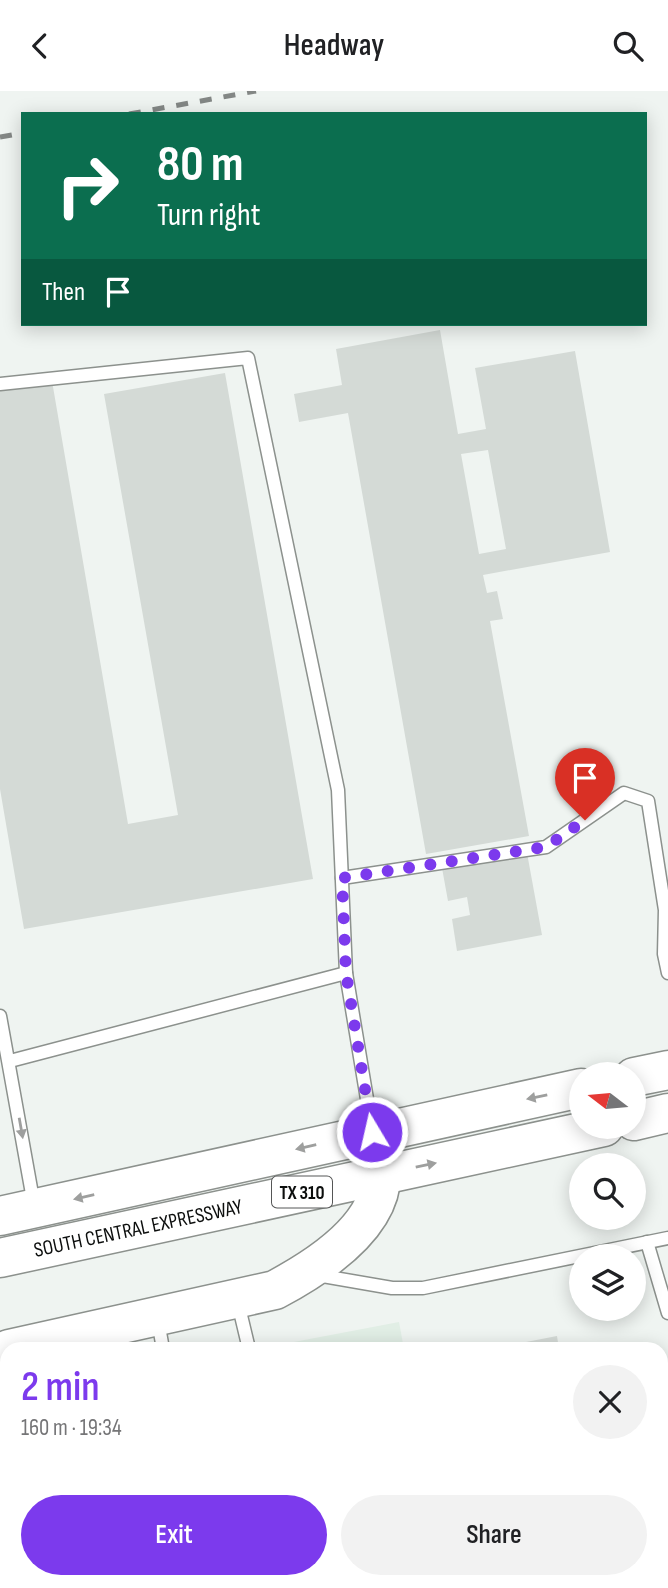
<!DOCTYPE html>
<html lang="en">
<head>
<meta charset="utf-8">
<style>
	:root { --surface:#fff; --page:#f2f2f2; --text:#202124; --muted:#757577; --accent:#7c3aed }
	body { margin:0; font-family:"Sofia Sans Condensed",sans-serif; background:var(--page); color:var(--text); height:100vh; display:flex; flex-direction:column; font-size:26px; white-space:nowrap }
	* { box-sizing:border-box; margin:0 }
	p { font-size:23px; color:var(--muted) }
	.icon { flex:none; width:38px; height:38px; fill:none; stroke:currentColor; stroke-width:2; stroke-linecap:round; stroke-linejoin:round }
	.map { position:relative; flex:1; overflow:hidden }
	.drawer { position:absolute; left:0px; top:1251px; width:668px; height:247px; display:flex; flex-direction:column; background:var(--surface); border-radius:21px 21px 0 0; box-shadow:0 4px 18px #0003 }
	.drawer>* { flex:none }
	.top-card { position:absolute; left:21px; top:21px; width:626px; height:214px; border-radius:0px; box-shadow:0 4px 18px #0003; background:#0b6e4f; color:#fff; overflow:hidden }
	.needle { width:46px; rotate:286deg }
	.tools { position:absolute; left:569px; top:971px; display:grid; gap:14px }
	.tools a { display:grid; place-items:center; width:77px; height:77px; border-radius:50%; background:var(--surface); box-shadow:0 4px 18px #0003; font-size:35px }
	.pin { position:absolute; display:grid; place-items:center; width:60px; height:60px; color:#fff; margin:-72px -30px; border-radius:50% 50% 50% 0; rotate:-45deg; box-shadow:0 0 7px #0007 }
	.pin .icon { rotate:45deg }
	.me { position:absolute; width:77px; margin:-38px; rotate:351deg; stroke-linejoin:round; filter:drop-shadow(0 0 5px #0008) }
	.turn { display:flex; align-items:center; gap:24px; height:147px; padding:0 21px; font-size:32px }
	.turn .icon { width:91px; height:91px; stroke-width:2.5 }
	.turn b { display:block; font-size:49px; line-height:60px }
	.then { display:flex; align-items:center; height:66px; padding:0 21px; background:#0003; gap:14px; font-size:26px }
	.round { display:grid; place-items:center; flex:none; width:74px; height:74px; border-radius:37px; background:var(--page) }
	.overview { display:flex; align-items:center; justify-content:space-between; height:119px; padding:0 21px }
	h1 { font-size:42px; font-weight:600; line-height:52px; color:var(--accent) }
	.primary-button { display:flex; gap:14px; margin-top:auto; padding:14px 21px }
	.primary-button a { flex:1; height:80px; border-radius:42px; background:var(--accent); color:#fff; font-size:28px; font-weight:600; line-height:80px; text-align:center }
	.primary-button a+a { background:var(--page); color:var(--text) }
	header { display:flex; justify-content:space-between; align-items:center; height:91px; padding:0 21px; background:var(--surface); font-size:32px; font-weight:600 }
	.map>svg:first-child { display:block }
	.built { fill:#e1eee5 }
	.building { fill:#d4dad6; fill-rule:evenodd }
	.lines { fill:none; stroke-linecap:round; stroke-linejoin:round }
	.lane-casing { stroke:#8c918d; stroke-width:15 }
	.primary-casing { stroke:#8c918d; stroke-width:41 }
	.lane { stroke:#fff; stroke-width:12 }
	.primary { stroke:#fff; stroke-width:38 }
	.rail { stroke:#838785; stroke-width:5; stroke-dasharray:12 12; stroke-linecap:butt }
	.oneway { fill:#9e9f9e }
	.route { stroke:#7c3aed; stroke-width:12; stroke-dasharray:0 21.6 }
	.labels { text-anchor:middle; stroke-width:7; stroke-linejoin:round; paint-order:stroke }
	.shield { fill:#fff; stroke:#555656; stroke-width:2 }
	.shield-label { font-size:19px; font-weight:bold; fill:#0c0e0d }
	.street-label { font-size:21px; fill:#0c0e0d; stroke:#fff }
</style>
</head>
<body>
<header><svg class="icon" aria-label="back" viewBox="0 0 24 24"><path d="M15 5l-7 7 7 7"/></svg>Headway<svg class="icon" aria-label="search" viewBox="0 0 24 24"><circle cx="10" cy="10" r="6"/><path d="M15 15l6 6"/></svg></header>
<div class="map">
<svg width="668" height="1497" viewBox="0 0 668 1497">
	<rect width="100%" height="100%" fill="#eff4f1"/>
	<g class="built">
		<polygon points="399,1231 404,1258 257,1258"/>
		<polygon points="7,1307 7,1491 453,1491 455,1497 479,1491 662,1491 662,1448 668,1446 668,1497 0,1497 0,1308"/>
	</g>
	<g class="building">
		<path d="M440 239 458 343 486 338 475 277 575 260 610 461 483 484 487 502 497 500 503 528 490 530 529 745 426 763 348 322 299 331 294 303 342 294 336 258ZM488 359 506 458 479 463 461 363Z"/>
		<polygon points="225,282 313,788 24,838 0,698 0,299 52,290 128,733 178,724 104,303"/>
		<polygon points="527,762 542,844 457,860 452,828 470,824 467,806 448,810 442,777"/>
		<polygon points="557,1245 559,1258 506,1258 505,1255"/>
	</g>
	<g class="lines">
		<defs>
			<g id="lane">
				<polyline points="0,293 248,267 338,699 346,882 372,1038"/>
				<polyline points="342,787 546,756 624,702 648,710 665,819 664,863 668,882"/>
				<polyline points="0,925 34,1114"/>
				<polyline points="10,970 346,882"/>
				<polyline points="647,1151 668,1222"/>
				<polyline points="317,1184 392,1197 423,1197 668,1147"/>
				<polyline points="238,1212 249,1258"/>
				<polyline points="158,1230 163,1258"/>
				<polyline points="0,1371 7,1369"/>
				<polyline points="662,1399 668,1397"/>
				<polyline points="206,1491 207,1497"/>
				<polyline points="304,1491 306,1497"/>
				<polyline points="420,1491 422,1497"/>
				<polyline points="115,1497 138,1491"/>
			</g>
			<g id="primary">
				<polyline points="634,986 668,979"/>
				<polyline points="634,1030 668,1022"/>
				<polyline points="0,1125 581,997"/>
				<polyline points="0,1167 604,1036"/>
				<path d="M9 1258 275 1199C322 1174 395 1127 379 1065"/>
			</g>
		</defs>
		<use href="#lane" class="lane-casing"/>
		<use href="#primary" class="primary-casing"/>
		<use href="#lane" class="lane"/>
		<use href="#primary" class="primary"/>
		<g class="rail">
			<polyline points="129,23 256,0"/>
			<polyline points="0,46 23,42"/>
		</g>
	</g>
	<defs><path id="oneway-solid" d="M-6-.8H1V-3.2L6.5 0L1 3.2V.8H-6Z" transform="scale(1.75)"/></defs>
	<g class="oneway">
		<use href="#oneway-solid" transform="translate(537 1006) rotate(168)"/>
		<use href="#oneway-solid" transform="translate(21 1037) rotate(80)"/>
		<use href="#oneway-solid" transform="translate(306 1056) rotate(167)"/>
		<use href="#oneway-solid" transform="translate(426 1074) rotate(-12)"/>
		<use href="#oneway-solid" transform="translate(84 1106) rotate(167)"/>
	</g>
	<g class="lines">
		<polyline class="route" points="372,1041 346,882 342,787 546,756 585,729"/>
	</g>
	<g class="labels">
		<rect class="shield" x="272" y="1085.5" width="60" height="31" rx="5"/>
		<g class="shield-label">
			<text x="302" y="1108">TX 310</text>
		</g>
		<g class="street-label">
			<text transform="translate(138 1137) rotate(-12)" y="7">SOUTH CENTRAL EXPRESSWAY</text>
		</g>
	</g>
</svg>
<div class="tools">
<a><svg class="needle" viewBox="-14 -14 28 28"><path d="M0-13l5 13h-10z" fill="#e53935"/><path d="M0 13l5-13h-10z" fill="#757577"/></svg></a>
<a><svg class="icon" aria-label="search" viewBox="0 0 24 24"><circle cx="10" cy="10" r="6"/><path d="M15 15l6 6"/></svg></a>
<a><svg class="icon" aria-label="layers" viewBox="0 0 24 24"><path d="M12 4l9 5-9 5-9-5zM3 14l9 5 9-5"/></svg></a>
</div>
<div class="pin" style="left:585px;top:729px;background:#d93025"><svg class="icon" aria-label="arrive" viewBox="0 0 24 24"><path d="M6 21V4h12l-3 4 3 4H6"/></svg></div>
<svg class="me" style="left:372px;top:1041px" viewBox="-20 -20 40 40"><circle r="17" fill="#7c3aed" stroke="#fff" stroke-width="3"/><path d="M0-11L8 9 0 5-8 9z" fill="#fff"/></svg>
<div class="top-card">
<div class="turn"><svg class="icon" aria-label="right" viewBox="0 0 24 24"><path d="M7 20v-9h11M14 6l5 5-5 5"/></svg><div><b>80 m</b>Turn right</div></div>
<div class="then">Then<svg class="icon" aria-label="arrive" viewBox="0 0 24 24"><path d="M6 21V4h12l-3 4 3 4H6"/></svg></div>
</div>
<section class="drawer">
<div class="overview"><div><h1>2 min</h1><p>160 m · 19:34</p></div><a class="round"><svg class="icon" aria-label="close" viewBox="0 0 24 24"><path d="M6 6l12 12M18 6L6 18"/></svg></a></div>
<div class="primary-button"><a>Exit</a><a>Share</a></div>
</section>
</div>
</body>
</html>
